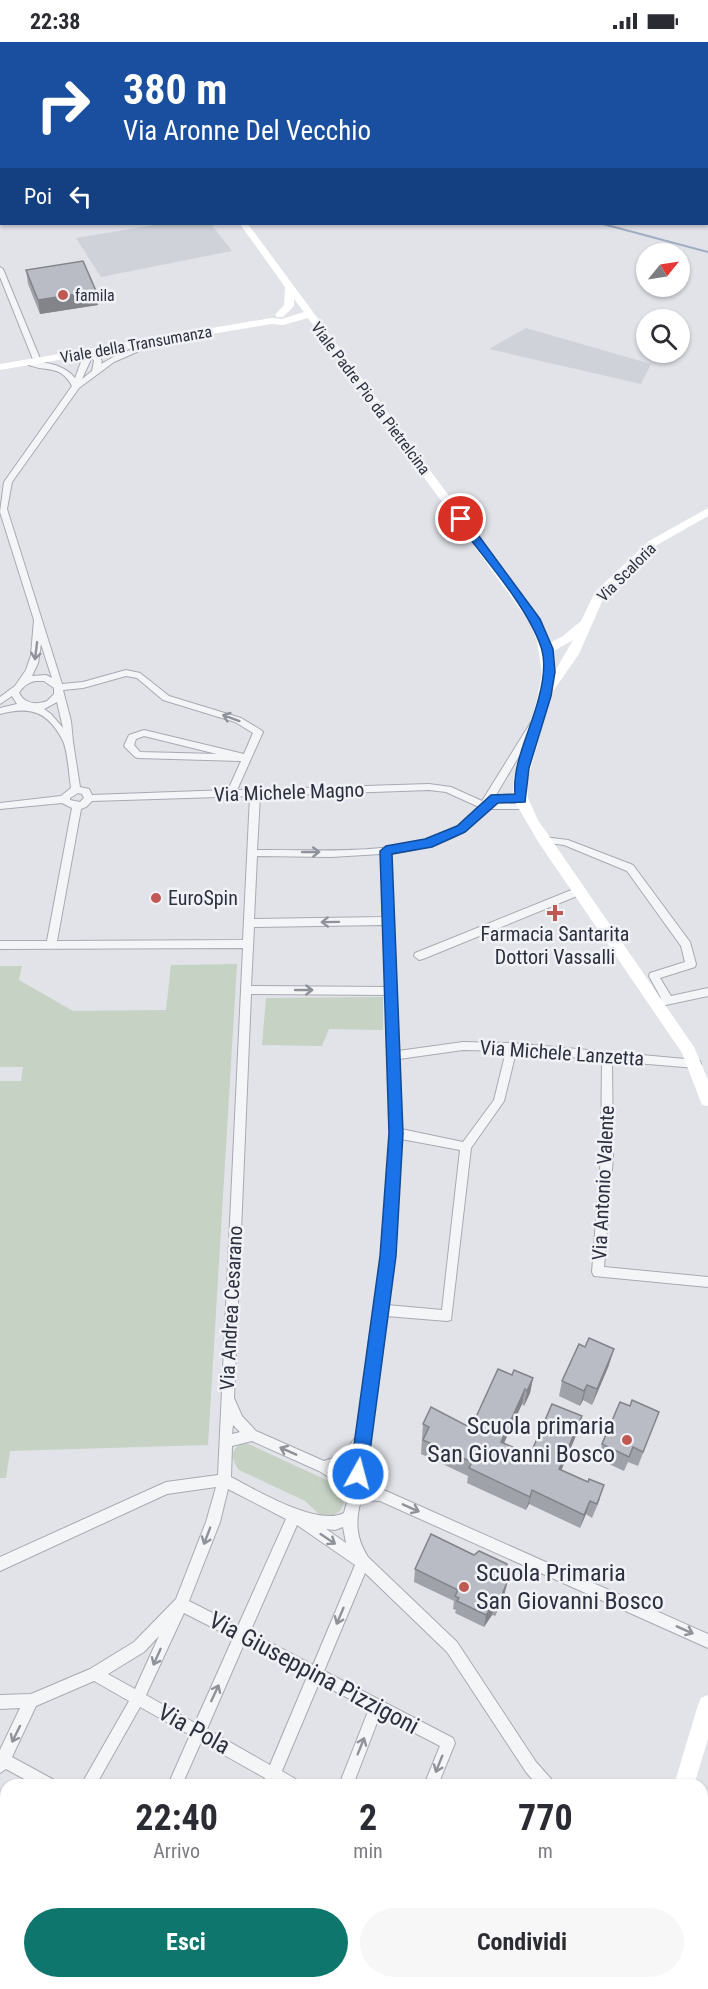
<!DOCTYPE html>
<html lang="it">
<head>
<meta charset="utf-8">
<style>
	:root { --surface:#fff; --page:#f7f7f7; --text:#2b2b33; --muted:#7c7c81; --accent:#0f766e }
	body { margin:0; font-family:"Roboto Condensed",sans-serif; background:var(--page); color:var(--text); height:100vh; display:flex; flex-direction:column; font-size:22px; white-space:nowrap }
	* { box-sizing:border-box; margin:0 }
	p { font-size:20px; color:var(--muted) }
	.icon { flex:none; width:33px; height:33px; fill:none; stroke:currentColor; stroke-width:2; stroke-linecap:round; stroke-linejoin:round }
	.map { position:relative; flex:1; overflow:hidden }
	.drawer { position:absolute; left:0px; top:1737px; width:708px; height:210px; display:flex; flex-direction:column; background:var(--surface); border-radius:18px 18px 0 0; box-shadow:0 2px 4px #0004 }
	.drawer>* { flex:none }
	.hud { position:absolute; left:0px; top:0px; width:708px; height:183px; box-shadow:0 2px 4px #0004; background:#1a4fa0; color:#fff; overflow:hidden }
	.needle { width:39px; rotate:60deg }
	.tools { position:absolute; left:636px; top:201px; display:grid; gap:12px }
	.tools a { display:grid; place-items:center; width:54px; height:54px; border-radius:50%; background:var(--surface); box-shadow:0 2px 4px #0004; font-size:30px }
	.pin { position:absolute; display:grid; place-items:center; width:51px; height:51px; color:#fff; margin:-26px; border:3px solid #fff; border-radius:50%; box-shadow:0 2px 6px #0007 }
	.me { position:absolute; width:66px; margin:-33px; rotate:7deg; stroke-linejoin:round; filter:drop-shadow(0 0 4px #0008) }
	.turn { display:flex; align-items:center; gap:21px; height:126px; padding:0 24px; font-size:27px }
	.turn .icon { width:78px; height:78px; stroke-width:2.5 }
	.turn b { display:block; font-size:42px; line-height:51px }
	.then { display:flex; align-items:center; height:57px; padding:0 24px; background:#0003; gap:12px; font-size:22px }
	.eta { display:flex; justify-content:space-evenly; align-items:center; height:102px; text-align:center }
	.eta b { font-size:36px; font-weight:700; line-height:42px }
	.cta { display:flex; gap:12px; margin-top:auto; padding:12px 24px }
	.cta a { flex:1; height:69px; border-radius:36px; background:var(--accent); color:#fff; font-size:24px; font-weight:700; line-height:69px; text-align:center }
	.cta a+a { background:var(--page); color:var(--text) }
	.status { display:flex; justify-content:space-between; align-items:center; height:42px; padding:0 30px; background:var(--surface); direction:ltr }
	.status svg { height:16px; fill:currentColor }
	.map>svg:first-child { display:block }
	.built { fill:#d0d2da }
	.green { fill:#c5d2c4 }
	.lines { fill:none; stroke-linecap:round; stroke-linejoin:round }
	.stream { stroke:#a1acc5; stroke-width:2 }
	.street-casing { stroke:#a8a9b3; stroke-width:2 }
	.street { fill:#f4f5f7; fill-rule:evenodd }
	.secondary { fill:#fff; fill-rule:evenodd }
	.wall { fill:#a0a2a9 }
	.shaded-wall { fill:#82848a }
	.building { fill:#babcc5; stroke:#82848a; stroke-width:1.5 }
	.oneway { stroke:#90929b }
	.route { fill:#1a73e8; stroke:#114b97; stroke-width:1.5 }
	.poi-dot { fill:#c05854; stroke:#f1f2f6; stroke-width:2 }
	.labels { text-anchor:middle; stroke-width:5; stroke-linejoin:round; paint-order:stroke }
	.far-poi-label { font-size:16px; fill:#2c2f3f; stroke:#f1f2f6; text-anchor:start }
	.far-street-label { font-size:16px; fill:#2c2f3f; stroke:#f1f2f6 }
	.street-label { font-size:20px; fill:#2c2f3f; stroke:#f1f2f6 }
	.poi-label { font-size:20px; fill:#2c2f3f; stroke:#f1f2f6; text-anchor:start }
	.near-poi-label { font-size:24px; fill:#2c2f3f; stroke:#f1f2f6; text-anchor:end }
	.near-street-label { font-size:24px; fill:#2c2f3f; stroke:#f1f2f6 }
</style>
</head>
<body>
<div class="status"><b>22:38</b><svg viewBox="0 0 49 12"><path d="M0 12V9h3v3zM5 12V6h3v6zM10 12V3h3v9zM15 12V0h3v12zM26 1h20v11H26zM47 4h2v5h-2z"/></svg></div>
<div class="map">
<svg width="708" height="1947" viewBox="0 0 708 1947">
	<rect width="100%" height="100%" fill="#e2e3e9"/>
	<g class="built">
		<polygon points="160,182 211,182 232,209 101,235 76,196"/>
		<polygon points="526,286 651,322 641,342 489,307"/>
		<polygon points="475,1941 596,1941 594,1947 485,1947"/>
	</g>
	<g class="green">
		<polygon points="237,922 208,1403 10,1409 6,1436 0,1436 0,1039 21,1039 23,1025 0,1025 0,924 22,924 19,938 73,969 166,968 171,923"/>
		<polygon points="383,955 383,988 329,987 322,1004 262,1003 266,956"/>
		<path d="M244 1400 337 1443 343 1451 345 1459 340 1469 332 1474 320 1473 305 1459 239 1428C230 1416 230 1407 244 1400Z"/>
	</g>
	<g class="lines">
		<polyline class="stream" points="603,182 708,210"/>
		<defs>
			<g id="street">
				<polygon points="378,0 385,0 377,2"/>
				<rect x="0" y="15" width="2" height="4"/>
				<rect x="0" y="171" width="2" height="4"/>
				<path d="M0 225 3 227 41 319 40 320C54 322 66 325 75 336L81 320 91 308H95L102 319 101 322 115 314 159 297 164 298 114 320 79 346 12 440 7 467 62 642 83 640 126 628 140 631 169 654 241 676 261 688 263 690 237 748 429 742 451 745 482 759 531 680H537L538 682 496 753 524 755 526 757 524 759 521 760 497 759 495 761 524 762 527 763 529 765 527 767H488C481 774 475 781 467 787 446 803 417 807 391 812L398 1009 463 1000 512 1001 696 1018 700 1019 701 1022 700 1025 696 1026 612 1019 613 1115 604 1225 708 1235V1245L594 1234 592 1230 601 1115 602 1018 516 1010 504 1059 471 1106 451 1278 447 1279 386 1274 363 1445 386 1449 708 1592V1606L380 1459 361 1458C355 1480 356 1496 368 1515L457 1600 536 1720 552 1738 554 1743H537L526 1730 447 1610 365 1531 324 1629 453 1696 455 1701 438 1743H424L440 1704 380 1673 353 1743H339L369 1667 319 1641 282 1729 297 1738 299 1743H262L265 1736 201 1700 182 1743H168L190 1693 140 1665 96 1743H81L129 1659 94 1639 36 1664 12 1715 54 1738 56 1743H35L6 1727 0 1731V1708L20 1666 0 1667V1653L31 1652 90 1627 134 1600 176 1557 206 1480 216 1445 167 1452 0 1529V1515L166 1440 218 1433 243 906 0 907V899H47L72 766 62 761 0 767V761L61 754 71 746C69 733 68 710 63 699 48 669 30 664 0 672V666L17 662 12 654 0 662V655L15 644 26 628 31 613 34 578 0 470 4 440 72 344C60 321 45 331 27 322L34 320 0 235ZM92 315 94 319 92 329 82 337ZM41 602 52 636 46 633 32 634 38 621ZM126 634 137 636 163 658 235 680 253 691 244 712 144 688 129 693 124 704 135 715 138 716 241 719 228 748 92 753 89 747 80 745 73 700 71 679 63 648 83 646ZM36 639H44L54 646V652L47 659C36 663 25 662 19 651 23 644 29 640 36 639ZM57 660 63 686 51 672 44 667ZM144 694 217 712 140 710 134 703 136 697ZM429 748 446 750 479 765C472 772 466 779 458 784 407 816 316 807 257 808L260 754ZM78 751 82 752 84 756 80 760 70 758V756ZM250 754 243 898 57 899 81 767 86 765 92 759ZM381 812 383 875 254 877 257 814 331 815ZM384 883 386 945 251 944 254 885ZM251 952 386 953 390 1091 382 1214 358 1392 342 1413 324 1419 256 1389 242 1374 234 1356ZM463 1008 506 1009 494 1058 463 1100 401 1087 399 1017ZM401 1097 460 1108 442 1268 387 1263 394 1214ZM233 1383 240 1390 232 1392ZM252 1399 319 1429 335 1439 349 1453 344 1471C317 1485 256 1448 231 1435L232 1404ZM354 1417 351 1437 338 1427 351 1422ZM228 1447 286 1477 238 1584 189 1559 220 1480ZM297 1483 355 1523 313 1623 250 1590ZM343 1485 346 1501 326 1487 335 1488ZM184 1571 233 1596 195 1681 146 1653ZM159 1594 135 1647 108 1632 144 1610ZM244 1602 307 1635 270 1723 207 1687Z"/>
				<polygon points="544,795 568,798 633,823 690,900 696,922 695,925 660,936 671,954 708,946 708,954 661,964 657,963 656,960 657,957 661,956 649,934 650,931 685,920 681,904 627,829 564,803 541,800 539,798 541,796"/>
				<polygon points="579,845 582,846 584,849 582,852 423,917 419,918 414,914 415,911"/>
				<polygon points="702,1834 708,1837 708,1853 702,1850"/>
				<polygon points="0,1842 6,1845 6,1862 0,1859"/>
				<polygon points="6,1908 6,1933 0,1937 0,1912"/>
				<polygon points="79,1941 95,1941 93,1947 77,1947"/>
				<polygon points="143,1941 166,1941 169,1947 146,1947"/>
				<polygon points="179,1941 195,1941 192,1947 176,1947"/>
				<polygon points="259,1941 275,1941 273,1947 257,1947"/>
				<polygon points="345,1941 361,1941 358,1947 342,1947"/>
				<polygon points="389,1941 413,1941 416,1947 392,1947"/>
				<polygon points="618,1941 642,1941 645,1947 621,1947"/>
			</g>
		</defs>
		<use href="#street" class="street-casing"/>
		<use href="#street" class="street"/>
		<g class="secondary">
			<polygon points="109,0 117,0 118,2 110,2"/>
			<path d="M240 182H248L540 577 550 601 563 594 581 579 595 550 649 499 708 466V474L657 503 604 555 579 612 551 652 527 740 528 756 538 778 694 1005 708 1038V1064L702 1063 700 1058 682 1011 539 801 516 762 513 749 514 735 536 662 542 632 537 599 530 581 308 276 283 283 271 282 0 328V322L271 276 282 277 304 270 294 257V264L283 275H277L275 273 284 263 285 245ZM573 598 554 631 552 610Z"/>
			<polygon points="708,1653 708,1697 694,1743 674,1743 698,1663 701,1656"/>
			<polygon points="600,1941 622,1941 620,1947 598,1947"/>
		</g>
	</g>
	<g class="wall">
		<polygon points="26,228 96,249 98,263 40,272 28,242"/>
		<polygon points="609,1323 592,1363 583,1358 580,1364 559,1354 562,1339"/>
		<polygon points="512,1333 533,1336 530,1351 524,1364 522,1362 504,1401 530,1413 578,1389 561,1427 600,1457 592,1476 586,1472 580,1486 529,1462 526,1468 467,1441 468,1434 421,1412 423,1382 471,1386"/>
		<polygon points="659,1370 638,1424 628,1420 624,1429 598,1417 602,1402"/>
		<polygon points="415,1527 505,1536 505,1550 495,1574 492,1573 484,1585 455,1571 456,1568 453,1567 454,1559 414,1540"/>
	</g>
	<g class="shaded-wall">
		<polygon points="96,249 98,263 40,272 38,258"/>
		<polygon points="614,1307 609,1323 592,1363 597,1347"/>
		<polygon points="533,1336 530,1351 524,1364 527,1349"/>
		<polygon points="587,1343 583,1358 580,1364 584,1349"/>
		<polygon points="525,1347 522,1362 498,1414 501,1400"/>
		<polygon points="582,1374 578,1389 556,1441 559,1427"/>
		<polygon points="532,1448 529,1462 526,1468 530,1455"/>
		<polygon points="590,1459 586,1472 580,1486 584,1473"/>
		<polygon points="508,1538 505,1550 495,1574 498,1562"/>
		<polygon points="495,1560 492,1573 484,1585 486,1573"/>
	</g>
	<g class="building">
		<polygon points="83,219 96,249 38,258 26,228"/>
		<polygon points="589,1296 614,1307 597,1347 587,1343 584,1349 562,1339 579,1302 585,1305"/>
		<polygon points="498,1327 512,1333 514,1328 533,1336 527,1349 525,1347 501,1400 530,1413 552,1362 582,1374 559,1427 588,1440 589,1437 604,1443 597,1462 590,1459 584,1473 532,1448 530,1455 469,1426 472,1420 423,1398 429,1385 423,1382 431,1365 471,1386"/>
		<polygon points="632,1358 659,1370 643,1410 633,1405 629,1415 602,1402 620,1360 630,1364"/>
		<polygon points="431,1492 474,1513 479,1509 507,1522 505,1536 508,1538 498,1562 495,1560 486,1573 457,1559 459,1556 455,1554 458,1548 415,1527"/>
	</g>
	<defs><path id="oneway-shaft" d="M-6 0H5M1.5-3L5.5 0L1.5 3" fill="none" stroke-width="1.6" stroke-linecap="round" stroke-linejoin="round" transform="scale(1.5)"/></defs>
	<g class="oneway">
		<use href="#oneway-shaft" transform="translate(36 609) rotate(97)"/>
		<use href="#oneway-shaft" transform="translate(231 676) rotate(-160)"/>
		<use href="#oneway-shaft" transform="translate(311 810) rotate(-1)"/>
		<use href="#oneway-shaft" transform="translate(330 880) rotate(179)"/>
		<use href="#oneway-shaft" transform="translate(304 948)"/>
		<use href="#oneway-shaft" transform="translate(288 1409) rotate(-156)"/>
		<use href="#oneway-shaft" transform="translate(411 1466) rotate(24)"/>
		<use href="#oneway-shaft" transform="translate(207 1494) rotate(111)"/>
		<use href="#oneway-shaft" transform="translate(328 1497) rotate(34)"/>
		<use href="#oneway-shaft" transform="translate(340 1574) rotate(113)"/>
		<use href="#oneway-shaft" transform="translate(685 1588) rotate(24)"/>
		<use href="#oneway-shaft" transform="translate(157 1615) rotate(114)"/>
		<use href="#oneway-shaft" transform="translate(215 1651) rotate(-65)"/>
		<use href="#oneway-shaft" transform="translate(16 1692) rotate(116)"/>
		<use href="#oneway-shaft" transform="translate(361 1704) rotate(-68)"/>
		<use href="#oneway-shaft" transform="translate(439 1722) rotate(112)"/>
	</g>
	<path class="route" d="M457 475H465L540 577 553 607 555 630 551 654 529 726 525 760 498 761 465 790 432 805 392 812 403 1091 396 1214 367 1432 364 1438 358 1441 352 1438 350 1432 380 1214 389 1091 380 809 386 804 425 797 457 784 491 753 515 752C512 720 532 686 539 655 543 640 546 620 541 605 528 565 483 515 457 480Z"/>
	<g class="poi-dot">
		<circle cx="63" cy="253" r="6"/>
		<circle cx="156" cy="856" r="6"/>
		<path d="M552 862h6v6h6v6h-6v6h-6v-6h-6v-6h6z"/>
		<circle cx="627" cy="1398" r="6"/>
		<circle cx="464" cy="1545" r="6"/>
	</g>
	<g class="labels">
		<g class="far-poi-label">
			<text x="75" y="259">famila</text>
		</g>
		<g class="far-street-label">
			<text transform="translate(136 302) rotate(-10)" y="6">Viale della Transumanza</text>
			<text transform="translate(371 356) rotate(53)" y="6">Viale Padre Pio da Pietrelcina</text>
			<text transform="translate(626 530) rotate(-45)" y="6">Via Scaloria</text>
		</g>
		<g class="street-label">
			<text transform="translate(289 750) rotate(-2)" y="7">Via Michele Magno</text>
			<text transform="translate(562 1011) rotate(4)" y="7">Via Michele Lanzetta</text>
			<text transform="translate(603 1141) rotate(-87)" y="7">Via Antonio Valente</text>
			<text transform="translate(231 1266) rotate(-87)" y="7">Via Andrea Cesarano</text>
		</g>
		<g class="poi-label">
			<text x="168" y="863">EuroSpin</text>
			<text x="555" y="899" text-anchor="middle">Farmacia Santarita<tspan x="555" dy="23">Dottori Vassalli</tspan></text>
		</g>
		<g class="near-poi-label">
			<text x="615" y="1392">Scuola primaria<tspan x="615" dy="28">San Giovanni Bosco</tspan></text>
			<text x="476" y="1539" text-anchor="start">Scuola Primaria<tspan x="476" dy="28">San Giovanni Bosco</tspan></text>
		</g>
		<g class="near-street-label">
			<text transform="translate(314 1631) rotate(28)" y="8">Via Giuseppina Pizzigoni</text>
			<text transform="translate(194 1687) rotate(29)" y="8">Via Pola</text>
		</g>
	</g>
</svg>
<div class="tools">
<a><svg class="needle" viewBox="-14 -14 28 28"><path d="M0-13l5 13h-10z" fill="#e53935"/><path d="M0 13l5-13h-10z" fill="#7c7c81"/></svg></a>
<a><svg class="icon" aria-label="search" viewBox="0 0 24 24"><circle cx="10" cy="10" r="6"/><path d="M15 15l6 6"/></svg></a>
</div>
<div class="pin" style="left:461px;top:477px;background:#d93025"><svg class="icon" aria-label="arrive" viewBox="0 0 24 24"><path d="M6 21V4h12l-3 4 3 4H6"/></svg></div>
<svg class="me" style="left:358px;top:1432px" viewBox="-20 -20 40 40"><circle r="17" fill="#1a73e8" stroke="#fff" stroke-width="3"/><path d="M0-11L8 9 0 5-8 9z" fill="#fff"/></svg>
<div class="hud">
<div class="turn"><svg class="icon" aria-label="right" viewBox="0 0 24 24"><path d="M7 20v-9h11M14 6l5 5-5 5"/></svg><div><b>380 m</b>Via Aronne Del Vecchio</div></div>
<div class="then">Poi<svg class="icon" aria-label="left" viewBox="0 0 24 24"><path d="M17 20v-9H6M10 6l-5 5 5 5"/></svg></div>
</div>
<section class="drawer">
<div class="eta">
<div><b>22:40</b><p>Arrivo</p></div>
<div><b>2</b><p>min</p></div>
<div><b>770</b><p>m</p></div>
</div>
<div class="cta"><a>Esci</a><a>Condividi</a></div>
</section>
</div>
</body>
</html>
